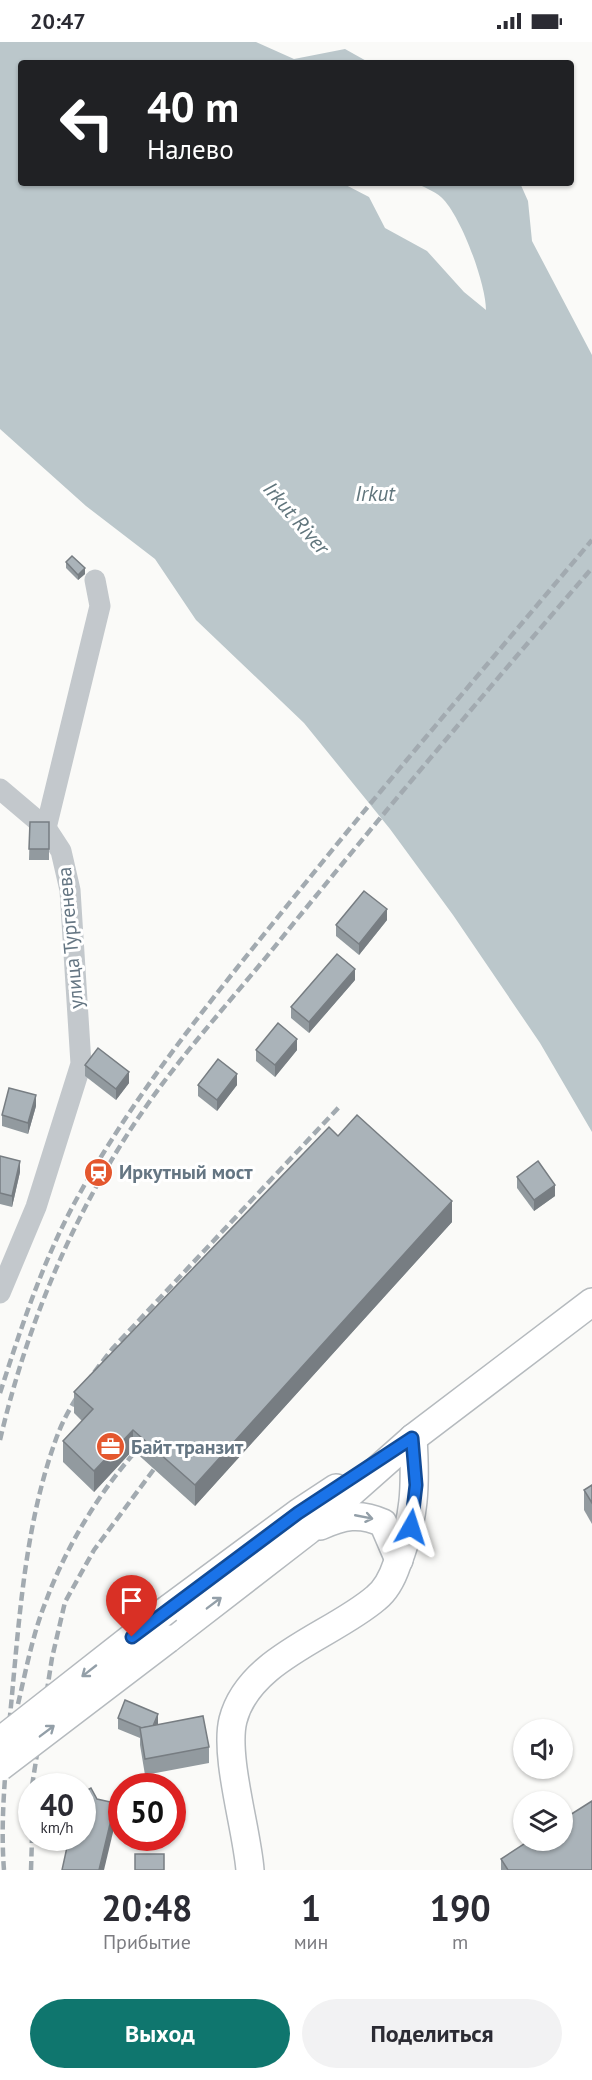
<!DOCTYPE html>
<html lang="ru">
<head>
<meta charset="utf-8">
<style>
	:root { --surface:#fff; --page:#f2f2f3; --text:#2b2b33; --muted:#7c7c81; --accent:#0f766e }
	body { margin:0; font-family:"PT Sans",sans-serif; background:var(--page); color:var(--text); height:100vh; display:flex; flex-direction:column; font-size:22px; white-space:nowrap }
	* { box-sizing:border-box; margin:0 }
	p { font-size:20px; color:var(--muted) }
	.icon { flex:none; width:33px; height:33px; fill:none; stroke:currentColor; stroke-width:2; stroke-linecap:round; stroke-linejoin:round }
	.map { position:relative; height:1828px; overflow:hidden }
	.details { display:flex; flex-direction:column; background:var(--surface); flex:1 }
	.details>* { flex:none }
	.guide { position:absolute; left:18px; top:18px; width:556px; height:126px; border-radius:6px; box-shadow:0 2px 4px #0004; background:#202124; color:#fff; overflow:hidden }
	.tools { position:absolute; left:513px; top:1677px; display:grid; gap:12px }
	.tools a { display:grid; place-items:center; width:60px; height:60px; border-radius:50%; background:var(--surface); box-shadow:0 2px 4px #0004; font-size:30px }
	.speed { position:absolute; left:18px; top:1731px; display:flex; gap:12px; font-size:30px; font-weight:700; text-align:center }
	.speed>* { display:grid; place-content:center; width:78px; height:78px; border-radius:50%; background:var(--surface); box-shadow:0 2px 4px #0004; line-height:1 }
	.speed small { font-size:15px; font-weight:400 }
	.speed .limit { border:9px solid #d22; background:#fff; color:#111 }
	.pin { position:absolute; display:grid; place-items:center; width:51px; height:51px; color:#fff; margin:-62px -26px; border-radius:50% 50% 50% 0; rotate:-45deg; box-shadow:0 0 6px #0007 }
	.pin .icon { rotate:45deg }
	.me { position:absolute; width:66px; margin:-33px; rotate:6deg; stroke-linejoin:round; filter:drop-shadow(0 0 4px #0008) }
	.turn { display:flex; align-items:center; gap:21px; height:126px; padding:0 30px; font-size:27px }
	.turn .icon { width:78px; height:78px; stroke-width:2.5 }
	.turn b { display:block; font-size:42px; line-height:51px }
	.eta { display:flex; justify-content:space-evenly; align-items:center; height:102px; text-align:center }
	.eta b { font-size:36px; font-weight:700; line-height:42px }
	.primary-button { display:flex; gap:12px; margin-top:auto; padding:12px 30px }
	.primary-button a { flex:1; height:69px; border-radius:36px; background:var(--accent); color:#fff; font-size:24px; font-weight:700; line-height:69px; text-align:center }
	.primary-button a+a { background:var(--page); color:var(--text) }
	.status { display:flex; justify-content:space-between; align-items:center; height:42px; padding:0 30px; background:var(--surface); direction:ltr }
	.status svg { height:16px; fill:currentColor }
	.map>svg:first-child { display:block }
	.water { fill:#bbc7cb }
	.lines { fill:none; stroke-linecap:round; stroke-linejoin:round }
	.major-casing { stroke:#b5babe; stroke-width:30 }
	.minor { stroke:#c3c8cc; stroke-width:21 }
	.major { stroke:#fff; stroke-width:27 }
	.rail { stroke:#a2aab0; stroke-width:4.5; stroke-dasharray:9 4.5; stroke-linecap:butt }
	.major-bridge-casing { stroke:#b5babe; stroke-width:30; stroke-linecap:butt }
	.major-bridge { stroke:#fff; stroke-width:27 }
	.wall { fill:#929a9f }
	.shaded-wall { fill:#777d82 }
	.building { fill:#aab3b9; stroke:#777d82; stroke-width:1.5 }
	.oneway { stroke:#939fa8 }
	.route-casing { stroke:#114b97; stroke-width:15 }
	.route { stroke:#1a73e8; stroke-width:10 }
	.labels { text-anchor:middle; stroke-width:6; stroke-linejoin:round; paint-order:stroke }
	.street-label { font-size:20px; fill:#657683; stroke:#fff }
	.poi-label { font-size:20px; font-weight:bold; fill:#657683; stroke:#fff; text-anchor:start }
	.water-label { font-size:21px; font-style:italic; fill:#60757c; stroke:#fff }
</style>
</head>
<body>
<div class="status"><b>20:47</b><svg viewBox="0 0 49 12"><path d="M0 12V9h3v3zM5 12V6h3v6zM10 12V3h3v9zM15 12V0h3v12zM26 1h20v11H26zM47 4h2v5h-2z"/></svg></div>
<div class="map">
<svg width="592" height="1828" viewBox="0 0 592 1828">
	<rect width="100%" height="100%" fill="#fafaf8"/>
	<path class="water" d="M0 0H256L294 17 345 7 370 21H21V141H342L369 155 385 186 427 209 464 250 486 268C486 242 461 173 441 155 434 149 423 145 416 141H520L528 159 532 199 592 313V1090L540 1001 453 873 390 787 304 681 196 578 155 517 86 464 0 387Z"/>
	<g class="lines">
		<defs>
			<g id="major">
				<path d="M320 1484C343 1474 359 1470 383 1481L399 1518"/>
				<polyline points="168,1567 298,1471 336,1446"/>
				<polyline points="168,1597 309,1488 413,1396 592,1260"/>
				<path d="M250 1828C247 1788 224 1714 233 1678 249 1616 332 1594 376 1556 386 1548 393 1534 397 1522 415 1477 416 1444 413 1396"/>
			</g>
		</defs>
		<use href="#major" class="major-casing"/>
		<g class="minor">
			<polyline points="0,747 46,786 61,809 70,848 81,1022 36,1165 0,1251"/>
			<polyline points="46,786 100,564 95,538"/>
		</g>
		<use href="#major" class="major"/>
		<g class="rail">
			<path d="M0 1351C21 1286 42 1221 75 1160 132 1055 207 963 282 870 383 744 488 622 592 498"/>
			<path d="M0 1398C30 1270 82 1151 160 1045 201 990 247 940 289 887 388 765 490 645 592 526"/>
			<path d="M18 1662C26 1628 33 1591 46 1559 67 1502 104 1442 146 1398"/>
			<polyline points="32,1744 52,1616 65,1560 94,1508 163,1415"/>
			<path d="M4 1828C0 1777 6 1725 10 1674 19 1582 24 1485 56 1397 68 1363 91 1334 113 1306L340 1064"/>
			<polyline points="31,1828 32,1796"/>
		</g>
		<defs>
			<g id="major-bridge">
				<polyline points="0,1699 168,1567"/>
				<polyline points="0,1725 168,1597"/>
			</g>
		</defs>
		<use href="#major-bridge" class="major-bridge-casing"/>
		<use href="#major-bridge" class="major-bridge"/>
	</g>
	<g class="wall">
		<polygon points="66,520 85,532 78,538 66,526"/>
		<polygon points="30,780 49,780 49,818 29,818"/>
		<polygon points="387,878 359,913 336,894 336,883"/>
		<polygon points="355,938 309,991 291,976 291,965"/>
		<polygon points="256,1008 297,1008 275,1035 256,1019"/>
		<polygon points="85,1023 129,1041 116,1058 85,1034"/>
		<polygon points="198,1043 237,1043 217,1069 198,1054"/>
		<polygon points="36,1064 28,1092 2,1084 2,1073"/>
		<polygon points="338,1094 452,1180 195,1464 133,1408 94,1450 63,1420 63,1399 82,1379 74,1371 74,1350"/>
		<polygon points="0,1114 20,1130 12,1165 0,1162"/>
		<polygon points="517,1135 555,1154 534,1169 517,1146"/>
		<polygon points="592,1443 592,1482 584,1468 584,1448"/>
		<polygon points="118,1676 158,1683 209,1705 209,1721 145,1733 140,1703 140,1696 118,1687"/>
		<polygon points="501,1817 592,1828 501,1828"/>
	</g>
	<g class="shaded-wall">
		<polygon points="85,526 85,532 78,538 78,533"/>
		<polygon points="387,867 387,878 359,913 359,902"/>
		<polygon points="355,927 355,938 309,991 309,980"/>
		<polygon points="297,997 297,1008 275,1035 275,1023"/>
		<polygon points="129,1030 129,1041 116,1058 116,1047"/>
		<polygon points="237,1032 237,1043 217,1069 217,1058"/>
		<polygon points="36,1053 36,1064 28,1092 28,1081"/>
		<polygon points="20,1119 20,1130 12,1165 12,1154"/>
		<polygon points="555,1143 555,1154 534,1169 534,1158"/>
		<polygon points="452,1159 452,1180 195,1464 195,1443"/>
		<polygon points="133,1388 133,1408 94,1450 94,1429"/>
		<polygon points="158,1672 158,1683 151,1690"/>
		<polygon points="115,1761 115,1782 104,1828 99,1828"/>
	</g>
	<g class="building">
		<polygon points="72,514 85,526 78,533 66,520"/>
		<polygon points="30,780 49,780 49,807 29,807"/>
		<polygon points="364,849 387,867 359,902 336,883"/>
		<polygon points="337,912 355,927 309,980 291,965"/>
		<polygon points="278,981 297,997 275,1023 256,1008"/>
		<polygon points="98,1006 129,1030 116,1047 85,1023"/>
		<polygon points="218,1017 237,1032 217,1058 198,1043"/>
		<polygon points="9,1046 36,1053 28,1081 2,1073"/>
		<polygon points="357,1073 452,1159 195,1443 133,1388 94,1429 63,1399 93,1367 74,1350 329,1085 338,1094"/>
		<polygon points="0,1114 20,1119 12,1154 0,1151"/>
		<polygon points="538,1119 555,1143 534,1158 517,1135"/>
		<polygon points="592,1443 592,1461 584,1448"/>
		<polygon points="125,1658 158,1672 153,1684 142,1686 118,1676"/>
		<polygon points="203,1674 209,1705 145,1717 140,1686"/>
		<polygon points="91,1746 97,1757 115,1761 99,1828 62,1828 69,1796 82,1796 82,1751"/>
		<polygon points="592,1759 592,1828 508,1828 501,1817 530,1798 562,1798 562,1778"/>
		<rect x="135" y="1812" width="29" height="16"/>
	</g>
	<defs><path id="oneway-shaft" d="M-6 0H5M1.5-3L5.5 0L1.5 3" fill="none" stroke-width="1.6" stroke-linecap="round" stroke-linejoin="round" transform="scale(1.5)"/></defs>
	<g class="oneway">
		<use href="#oneway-shaft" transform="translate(364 1475) rotate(11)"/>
		<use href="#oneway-shaft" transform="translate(214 1561) rotate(-37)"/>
		<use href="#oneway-shaft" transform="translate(89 1629) rotate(142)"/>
		<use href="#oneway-shaft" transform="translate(47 1689) rotate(-37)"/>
	</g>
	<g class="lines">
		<defs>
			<polyline id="route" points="132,1595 298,1471 412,1396 416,1443 411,1485"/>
		</defs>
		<use href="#route" class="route-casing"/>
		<use href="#route" class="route"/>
	</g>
	<defs>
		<symbol id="station-disc" viewBox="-11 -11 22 22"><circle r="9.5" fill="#e4572e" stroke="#fff"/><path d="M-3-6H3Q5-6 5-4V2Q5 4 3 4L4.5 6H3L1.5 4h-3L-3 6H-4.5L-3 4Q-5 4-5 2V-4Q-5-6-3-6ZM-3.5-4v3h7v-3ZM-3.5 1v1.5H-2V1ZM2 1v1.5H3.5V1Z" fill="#fff"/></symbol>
		<symbol id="office-disc" viewBox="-11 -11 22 22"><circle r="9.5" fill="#e4572e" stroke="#fff"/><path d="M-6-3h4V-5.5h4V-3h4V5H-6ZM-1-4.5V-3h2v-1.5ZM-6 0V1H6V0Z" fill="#fff"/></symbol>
	</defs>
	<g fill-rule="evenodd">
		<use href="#station-disc" x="82" y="1114" width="33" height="33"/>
		<use href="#office-disc" x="94" y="1388" width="33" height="33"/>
	</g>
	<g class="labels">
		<g class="street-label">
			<text transform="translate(70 896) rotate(-95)" y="7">улица Тургенева</text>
		</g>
		<g class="poi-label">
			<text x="119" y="1137">Иркутный мост</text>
			<text x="131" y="1412">Байт транзит</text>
		</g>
		<g class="water-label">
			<text x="375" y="459">Irkut</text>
			<text transform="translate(296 476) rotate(49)" y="7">Irkut River</text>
		</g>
	</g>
</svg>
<div class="tools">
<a><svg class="icon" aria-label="sound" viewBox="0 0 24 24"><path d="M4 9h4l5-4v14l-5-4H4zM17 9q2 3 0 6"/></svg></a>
<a><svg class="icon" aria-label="layers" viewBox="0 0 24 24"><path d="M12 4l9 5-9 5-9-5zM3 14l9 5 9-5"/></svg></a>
</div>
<div class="speed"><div>40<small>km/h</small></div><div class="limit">50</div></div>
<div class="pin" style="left:132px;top:1595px;background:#d93025"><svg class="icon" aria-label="arrive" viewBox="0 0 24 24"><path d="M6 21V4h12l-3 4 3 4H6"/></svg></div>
<svg class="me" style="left:411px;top:1485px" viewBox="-20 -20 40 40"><path d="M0-17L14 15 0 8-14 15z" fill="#1a73e8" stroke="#fff" stroke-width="4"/></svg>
<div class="guide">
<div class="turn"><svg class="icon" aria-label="left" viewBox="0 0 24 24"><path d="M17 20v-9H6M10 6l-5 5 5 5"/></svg><div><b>40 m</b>Налево</div></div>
</div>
</div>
<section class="details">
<div class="eta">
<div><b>20:48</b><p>Прибытие</p></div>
<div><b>1</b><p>мин</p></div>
<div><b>190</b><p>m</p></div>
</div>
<div class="primary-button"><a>Выход</a><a>Поделиться</a></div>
</section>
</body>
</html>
